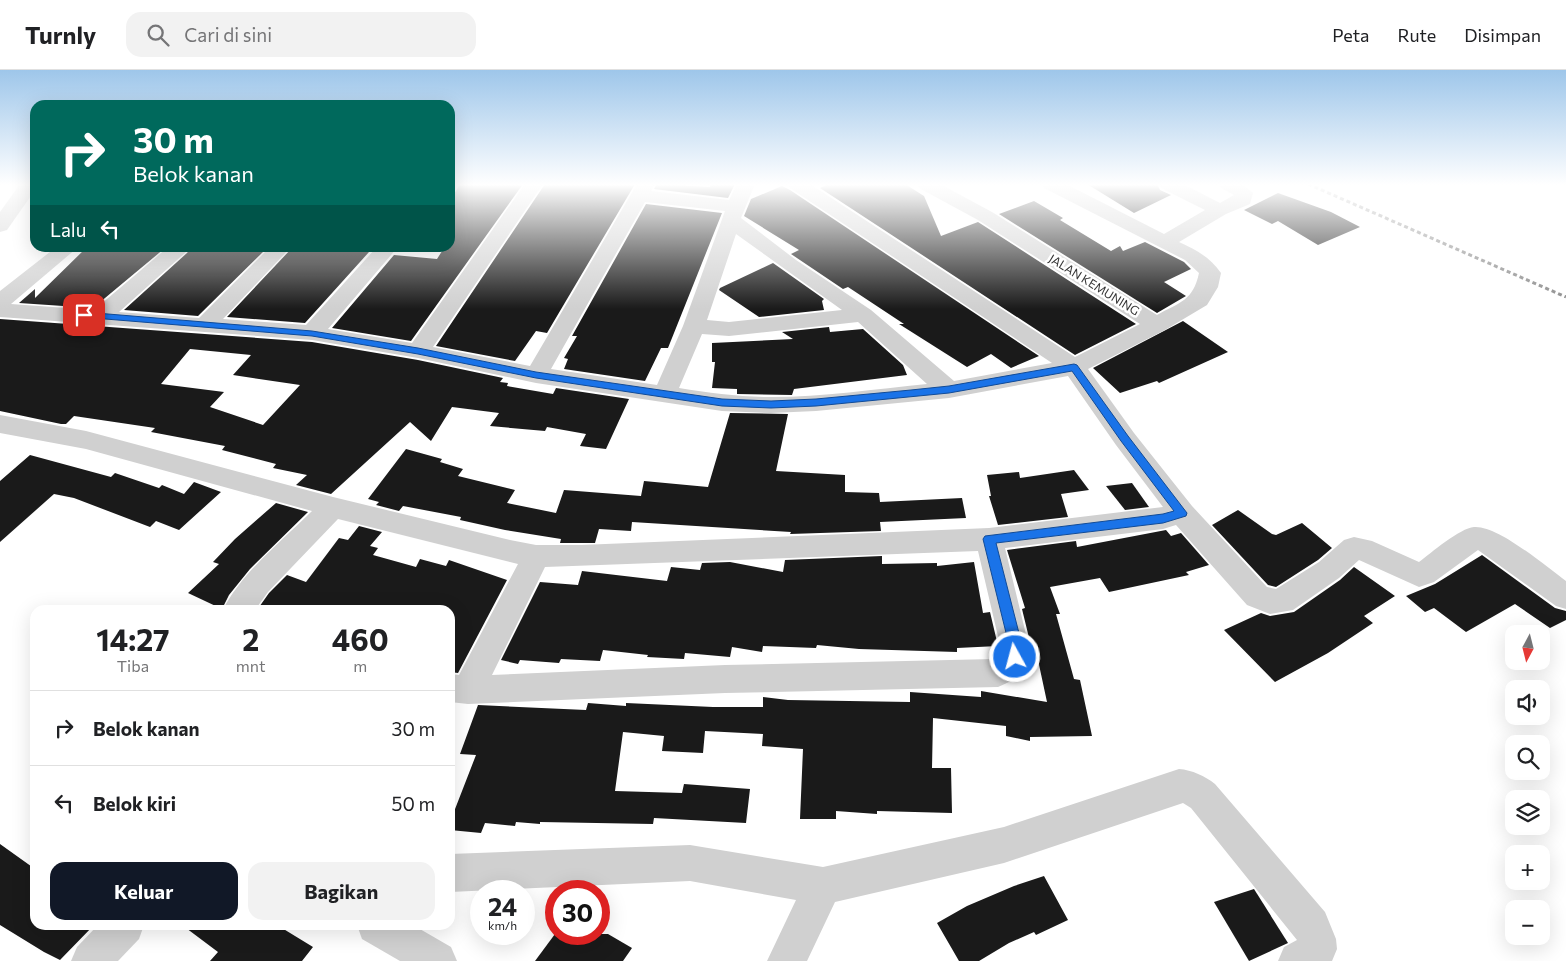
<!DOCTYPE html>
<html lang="id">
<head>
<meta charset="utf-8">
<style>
	:root { --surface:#fff; --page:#f2f2f2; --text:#202124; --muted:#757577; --line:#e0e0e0; --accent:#111827 }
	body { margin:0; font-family:Commissioner,sans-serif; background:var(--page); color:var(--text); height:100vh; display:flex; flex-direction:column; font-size:19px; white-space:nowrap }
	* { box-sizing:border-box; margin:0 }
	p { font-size:16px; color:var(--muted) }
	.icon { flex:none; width:28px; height:28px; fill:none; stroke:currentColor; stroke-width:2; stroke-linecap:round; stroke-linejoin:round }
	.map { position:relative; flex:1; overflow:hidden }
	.panel { position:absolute; left:30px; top:535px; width:425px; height:325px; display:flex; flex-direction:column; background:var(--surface); border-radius:15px; box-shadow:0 5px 20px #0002 }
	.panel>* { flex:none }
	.top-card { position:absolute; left:30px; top:30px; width:425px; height:152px; border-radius:15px; box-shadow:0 5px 20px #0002; background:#00695c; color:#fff; overflow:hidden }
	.needle { width:32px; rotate:187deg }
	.buttons { position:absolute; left:1505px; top:555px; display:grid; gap:10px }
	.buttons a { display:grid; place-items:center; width:45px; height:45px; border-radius:10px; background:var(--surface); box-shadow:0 5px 20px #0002; font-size:25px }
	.speed { position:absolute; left:470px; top:810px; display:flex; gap:10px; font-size:25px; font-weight:700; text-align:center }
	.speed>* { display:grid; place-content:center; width:65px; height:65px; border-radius:50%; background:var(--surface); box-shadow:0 5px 20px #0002; line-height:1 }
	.speed small { font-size:12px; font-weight:400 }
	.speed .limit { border:8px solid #d22; background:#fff; color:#111 }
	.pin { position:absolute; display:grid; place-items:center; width:42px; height:42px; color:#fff; margin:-21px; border-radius:10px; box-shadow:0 2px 8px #0006 }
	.me { position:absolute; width:55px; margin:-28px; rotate:353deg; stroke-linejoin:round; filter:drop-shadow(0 0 4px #0008) }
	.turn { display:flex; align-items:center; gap:18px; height:105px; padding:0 20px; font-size:22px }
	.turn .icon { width:65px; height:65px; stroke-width:2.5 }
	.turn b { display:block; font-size:35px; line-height:42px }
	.then { display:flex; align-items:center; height:48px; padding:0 20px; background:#0003; gap:10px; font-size:19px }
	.eta { display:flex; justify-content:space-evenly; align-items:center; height:85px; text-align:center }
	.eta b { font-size:30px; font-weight:700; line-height:35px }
	.primary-button { display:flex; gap:10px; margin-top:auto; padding:10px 20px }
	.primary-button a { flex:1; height:58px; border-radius:15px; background:var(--accent); color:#fff; font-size:20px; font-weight:700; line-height:58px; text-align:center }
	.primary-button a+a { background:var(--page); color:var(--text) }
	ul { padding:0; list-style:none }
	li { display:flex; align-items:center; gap:15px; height:75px; padding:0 20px; border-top:1px solid var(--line) }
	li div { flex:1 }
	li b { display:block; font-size:19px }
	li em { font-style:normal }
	header { display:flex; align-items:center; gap:30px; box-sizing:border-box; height:70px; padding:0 25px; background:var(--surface); border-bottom:1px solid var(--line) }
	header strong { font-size:24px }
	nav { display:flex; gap:28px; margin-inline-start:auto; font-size:18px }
	.search { width:350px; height:45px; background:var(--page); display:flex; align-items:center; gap:12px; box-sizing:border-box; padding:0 18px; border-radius:15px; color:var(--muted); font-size:19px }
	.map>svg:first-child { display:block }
	.building { fill:#1a1a1a; fill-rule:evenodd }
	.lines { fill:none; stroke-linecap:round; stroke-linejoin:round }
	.minor { fill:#d0d0d0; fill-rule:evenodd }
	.rail { stroke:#888; stroke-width:3; stroke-dasharray:4 3; stroke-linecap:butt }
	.route { fill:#1a73e8; stroke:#114b97 }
	.labels { text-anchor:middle; stroke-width:5; stroke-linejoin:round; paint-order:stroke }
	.far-street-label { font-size:12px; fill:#333; stroke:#fff }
</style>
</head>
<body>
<header>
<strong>Turnly</strong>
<div class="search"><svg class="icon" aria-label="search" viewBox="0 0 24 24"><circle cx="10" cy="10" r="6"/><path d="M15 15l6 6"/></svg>Cari di sini</div>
<nav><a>Peta</a><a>Rute</a><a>Disimpan</a></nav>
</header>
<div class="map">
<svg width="1566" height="891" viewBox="0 0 1566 891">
	<rect width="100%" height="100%" fill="#fff"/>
	<g class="building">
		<polygon points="460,114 523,114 411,271 332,258 394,185 437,189 444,178 450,178 450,131"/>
		<polygon points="545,114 635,114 547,263 536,261 515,291 436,276"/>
		<polygon points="657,114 710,117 711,114 735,114 728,128 654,119"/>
		<polygon points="829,114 905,114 924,126 941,166 978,152 1136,254 1075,285 820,118"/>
		<polygon points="1087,114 1157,114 1160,120 1171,125 1134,143"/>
		<polygon points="782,116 790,120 1039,286 1011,298 991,284 967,297 899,254 904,254 848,217 843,219 791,184 799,180 744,146 751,129"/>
		<polygon points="1278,123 1331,142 1360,157 1318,175 1278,151 1272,154 1244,140"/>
		<polygon points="1034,131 1063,148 1060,150 1111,181 1120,176 1123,181 1145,172 1184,192 1191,199 1164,212 1186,226 1157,243 999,144"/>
		<polygon points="646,134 722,143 668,278 661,278 645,311 564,299 568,289 564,288 577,266 572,266"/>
		<polygon points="86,178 125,180 128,178 165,178 93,238 19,233 35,219 35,228"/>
		<polygon points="191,178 267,178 198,246 124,240 187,183"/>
		<polygon points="292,178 370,178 366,182 369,182 305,253 227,247"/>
		<polygon points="773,193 824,229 822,231 824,240 759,247 719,220 720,218"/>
		<path d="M0 249 312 272 418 290 503 308 500 312 508 313 507 316 553 324 556 318 629 329 606 379 580 376 586 364 547 357 545 361 490 356 499 343 452 337 431 371 410 352 331 424 296 415 307 405 273 398 276 394 222 380 225 376 151 362 155 358 74 346 66 354H61L0 341ZM190 279 251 285 233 305 300 315 263 355 210 337 224 322 161 314Z"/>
		<polygon points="1183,251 1228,282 1159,313 1157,311 1120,323 1093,298"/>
		<polygon points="829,257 830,262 863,259 903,295 907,305 794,319 792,325 737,324 737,319 712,318 715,292 712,292 712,273 793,269 782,262"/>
		<polygon points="730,343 788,344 776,401 845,405 845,422 879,423 880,432 962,428 966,448 880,452 881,461 790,464 791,462 632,452 631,461 599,459 595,473 560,473 561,469 505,460 460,450 461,447 403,436 399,441 376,435 379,432 368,429 406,379 442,389 440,392 463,399 458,406 515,420 507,433 556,443 564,420 641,426 644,411 708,417"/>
		<polygon points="30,385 111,407 115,403 159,418 162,415 184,424 194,412 221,422 179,460 156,451 150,457 74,428 54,424 0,472 0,411"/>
		<polygon points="1074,400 1089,420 1061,424 1068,447 998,455 989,426 991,426 987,405 1019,402 1020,408"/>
		<polygon points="1132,413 1149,437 1125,440 1106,416"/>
		<polygon points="276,433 308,442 250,499 229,525 222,539 188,523 219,494 213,492 235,469"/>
		<polygon points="1238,440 1272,464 1276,465 1302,453 1332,478 1318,490 1276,517 1268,515 1212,455"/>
		<polygon points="359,456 382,462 370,476 378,478 373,485 416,497 420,489 446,496 449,490 507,510 458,603 450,602 450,540 257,540 269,523 287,505 306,512 339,468 348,470"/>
		<polygon points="1166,460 1171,466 1181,463 1209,495 1186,502 1189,505 1109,522 1100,508 1050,517 1060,544 1056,544 1074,609 1080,610 1092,666 1030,667 1030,671 1006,666 1006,656 933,648 932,698 951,698 952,743 877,741 877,744 836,741 836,749 800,749 803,679 762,676 763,664 705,661 703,683 662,681 664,666 623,662 615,721 682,723 684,714 750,719 746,753 654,748 653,754 540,752 540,754 516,752 515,756 485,753 481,763 450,760 450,752 476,685 460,684 478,635 586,640 588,633 626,636 626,633 713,637 763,637 763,627 788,630 910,632 910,622 981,627 981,621 1047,632 1035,576 1031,576 1022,539 1025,538 1007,480 1076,471 1077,477"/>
		<polygon points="1482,485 1555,538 1566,541 1566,550 1550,558 1515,534 1466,562 1434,538 1425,542 1406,526 1435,514"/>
		<polygon points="882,486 882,494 937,493 937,496 974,492 983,543 990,542 998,576 957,578 957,582 859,579 817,575 816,578 763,576 762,582 732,577 730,587 685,583 684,589 647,587 648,585 603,580 600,591 561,589 559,593 520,590 518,594 501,590 540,512 578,515 582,501 667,511 671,497 700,500 702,493 730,492 783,502 785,490"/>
		<polygon points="1354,497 1395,526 1364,546 1373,553 1328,583 1275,612 1224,560 1261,543 1270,546 1294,542 1340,510"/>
		<polygon points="0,774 35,799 35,855 94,855 60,890 44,882 0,855"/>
		<polygon points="1044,806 1068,850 1036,865 1034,862 1009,873 979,891 959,891 937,853 967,836 1014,816"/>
		<polygon points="1254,819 1288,873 1249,891 1214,832"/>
		<polygon points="182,855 277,855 313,877 302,891 210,891 218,882"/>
		<polygon points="555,864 608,864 632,878 623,891 535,891"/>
	</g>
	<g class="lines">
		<g class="minor">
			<polygon points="20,114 35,114 35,120 7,160 0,162 0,142"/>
			<path d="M525 114H543L433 277 530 296 637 114H655L651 121 729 130 737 114H755L741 148 796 190 871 240 954 311 1052 293 790 118 788 114H810L1075 287 1140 254 978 150 919 118 917 114H940L992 142 1157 245C1180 232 1193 231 1199 203L1185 190 1044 118 1042 114H1066L1164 164 1205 140 1161 118 1159 114H1183L1220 133 1234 125 1221 118 1219 114H1242L1253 123 1250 134 1226 144 1179 172C1196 180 1210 187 1221 203L1218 217 1207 235 1165 260 1088 299 1134 363 1192 436 1267 517 1276 519 1319 492 1344 470 1354 467 1372 471 1419 492C1431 483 1460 458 1474 457 1498 455 1545 496 1566 511V539L1556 536 1478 480 1434 512 1419 517 1359 490 1339 508 1293 540 1270 544 1247 535 1176 455 1163 459 1005 478 1030 581C1029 601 1016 610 998 617L725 623 468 634 450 632V604L459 605 518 494 338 449 268 522 255 540H223C241 503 283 470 312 441L86 379 0 363V345L86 361 333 427 510 470 536 475H581L989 458 1163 437 1116 375 1068 306 949 328 816 341 771 343 722 341 536 313 418 288 312 270 0 247V221L55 178H77L11 234 94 240 167 178H189L186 182 119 242 199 248 269 178H290L223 249 306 255 376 178H397L328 259 412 273ZM645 132 725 141 683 256 657 315 551 299ZM736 164 842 240 729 252 707 250ZM858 252 927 314C875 319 823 327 771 327 740 327 710 323 679 318L702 264 729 266ZM978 481 1000 575 999 585 994 589 725 595 492 605 545 497Z"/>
			<path d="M1179 699C1192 700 1205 706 1215 714L1325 842 1336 869 1337 879 1332 891H1278L1284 877 1297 870 1191 738 1183 733 1004 793 835 832 807 891H767L796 830 690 811 450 822V784L690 775 823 797 1004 757Z"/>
			<polygon points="98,855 144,855 139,869 118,891 71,891 77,877"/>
			<polygon points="357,855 413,855 451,877 457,891 400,891 362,869"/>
		</g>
		<polyline class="rail" points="1308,114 1566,227"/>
	</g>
	<linearGradient id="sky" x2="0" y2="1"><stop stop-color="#9ec6ea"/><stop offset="0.48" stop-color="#fff"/><stop offset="1" stop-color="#fff" stop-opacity="0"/></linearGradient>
	<rect width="1566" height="239" fill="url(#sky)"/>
	<polygon class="route" points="84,242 312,261 418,278 536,302 722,329 771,331 816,329 911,320 949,316 1074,294 1077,295 1128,366 1187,443 1186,446 1163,453 996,473 1022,575 1020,591 1015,593 1011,591 1009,587 1009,575 983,469 985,466 1163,444 1174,441 1121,371 1072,301 949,323 816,336 771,338 722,336 536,308 418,284 312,266 81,247 80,245"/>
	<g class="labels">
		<g class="far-street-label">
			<text transform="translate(1094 215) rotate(32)" y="4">JALAN KEMUNING</text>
		</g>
	</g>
</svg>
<div class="buttons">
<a><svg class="needle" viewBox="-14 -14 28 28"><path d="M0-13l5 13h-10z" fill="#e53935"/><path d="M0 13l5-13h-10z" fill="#757577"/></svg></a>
<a><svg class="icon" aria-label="sound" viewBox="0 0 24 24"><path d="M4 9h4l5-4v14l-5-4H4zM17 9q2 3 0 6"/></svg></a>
<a><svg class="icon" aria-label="search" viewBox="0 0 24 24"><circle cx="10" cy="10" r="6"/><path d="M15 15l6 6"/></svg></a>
<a><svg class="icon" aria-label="layers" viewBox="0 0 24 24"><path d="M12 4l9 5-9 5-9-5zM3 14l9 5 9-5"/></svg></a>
<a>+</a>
<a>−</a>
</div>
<div class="speed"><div>24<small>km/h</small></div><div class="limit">30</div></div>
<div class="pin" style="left:84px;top:245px;background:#d93025"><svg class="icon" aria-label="arrive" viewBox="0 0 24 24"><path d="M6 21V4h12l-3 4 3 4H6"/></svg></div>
<svg class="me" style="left:1015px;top:587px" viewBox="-20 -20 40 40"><circle r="17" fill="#1a73e8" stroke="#fff" stroke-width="3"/><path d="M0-11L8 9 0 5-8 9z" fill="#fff"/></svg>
<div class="top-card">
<div class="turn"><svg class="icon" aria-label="right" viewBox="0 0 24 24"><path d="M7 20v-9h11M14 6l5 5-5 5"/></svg><div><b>30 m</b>Belok kanan</div></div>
<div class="then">Lalu<svg class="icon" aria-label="left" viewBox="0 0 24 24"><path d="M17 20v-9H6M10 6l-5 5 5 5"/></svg></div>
</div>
<section class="panel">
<div class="eta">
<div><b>14:27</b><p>Tiba</p></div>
<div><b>2</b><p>mnt</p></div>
<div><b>460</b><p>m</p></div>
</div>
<ul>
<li><svg class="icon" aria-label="right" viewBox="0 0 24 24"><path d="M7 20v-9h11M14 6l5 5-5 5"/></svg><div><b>Belok kanan</b></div><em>30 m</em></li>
<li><svg class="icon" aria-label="left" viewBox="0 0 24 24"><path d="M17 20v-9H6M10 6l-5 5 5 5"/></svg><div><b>Belok kiri</b></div><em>50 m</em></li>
</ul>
<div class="primary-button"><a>Keluar</a><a>Bagikan</a></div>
</section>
</div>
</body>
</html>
